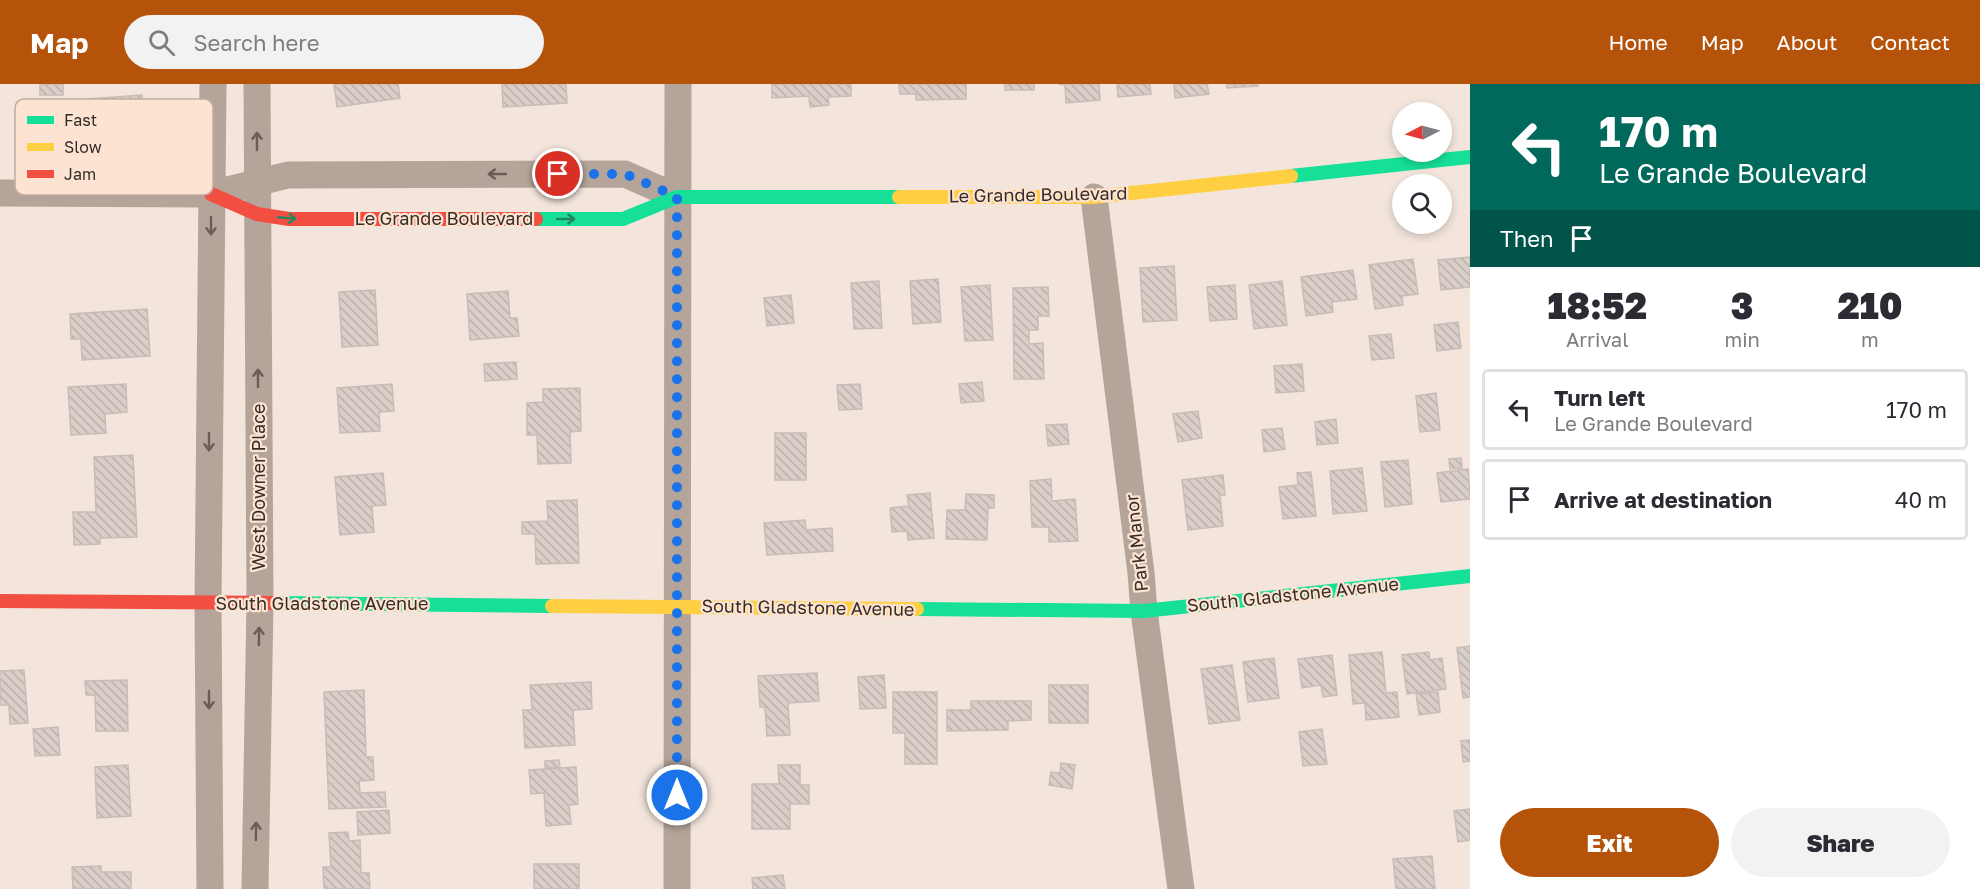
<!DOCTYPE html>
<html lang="en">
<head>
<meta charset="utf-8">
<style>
	:root { --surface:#fff; --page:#f2f2f3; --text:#2b2b33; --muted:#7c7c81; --line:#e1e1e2; --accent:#b45309 }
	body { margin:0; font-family:"Golos Text",sans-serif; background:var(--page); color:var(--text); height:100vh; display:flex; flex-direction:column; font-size:22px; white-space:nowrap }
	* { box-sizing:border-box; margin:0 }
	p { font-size:20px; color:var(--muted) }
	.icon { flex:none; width:33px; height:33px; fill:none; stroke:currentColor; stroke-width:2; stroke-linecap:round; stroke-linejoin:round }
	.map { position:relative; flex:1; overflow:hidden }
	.drawer { display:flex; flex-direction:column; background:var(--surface); width:510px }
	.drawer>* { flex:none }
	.guide { background:#00695c; color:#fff; overflow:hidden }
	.needle { width:39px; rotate:264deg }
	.controls { position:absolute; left:1392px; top:18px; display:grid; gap:12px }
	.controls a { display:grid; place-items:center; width:60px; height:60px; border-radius:50%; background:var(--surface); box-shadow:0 3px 9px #0003; font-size:30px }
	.pin { position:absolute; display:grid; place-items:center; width:51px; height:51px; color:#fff; margin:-26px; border:3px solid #fff; border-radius:50%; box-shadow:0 2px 6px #0007 }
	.me { position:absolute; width:66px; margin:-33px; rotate:0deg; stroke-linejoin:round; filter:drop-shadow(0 0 4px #0008) }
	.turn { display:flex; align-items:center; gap:21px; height:126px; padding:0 30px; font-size:27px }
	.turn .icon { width:78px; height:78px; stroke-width:2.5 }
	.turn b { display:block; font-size:42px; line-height:51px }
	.then { display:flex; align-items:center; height:57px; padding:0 30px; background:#0003; gap:12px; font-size:22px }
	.eta { display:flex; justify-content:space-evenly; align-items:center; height:102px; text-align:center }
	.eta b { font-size:36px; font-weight:800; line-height:42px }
	.primary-button { display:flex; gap:12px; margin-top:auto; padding:12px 30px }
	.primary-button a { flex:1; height:69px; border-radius:36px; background:var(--accent); color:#fff; font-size:24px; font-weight:800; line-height:69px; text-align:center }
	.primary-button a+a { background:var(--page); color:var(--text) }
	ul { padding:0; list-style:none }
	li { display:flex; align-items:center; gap:18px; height:81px; margin:0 12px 9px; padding:0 18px; border:3px solid var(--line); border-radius:6px }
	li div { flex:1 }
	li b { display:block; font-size:22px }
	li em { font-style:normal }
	header { display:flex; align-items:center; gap:36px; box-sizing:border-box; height:84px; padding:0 30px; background:var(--accent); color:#fff }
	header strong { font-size:28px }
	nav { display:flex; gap:33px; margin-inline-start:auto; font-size:21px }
	.search { width:420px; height:54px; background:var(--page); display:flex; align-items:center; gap:15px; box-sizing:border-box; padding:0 21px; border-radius:33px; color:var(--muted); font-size:22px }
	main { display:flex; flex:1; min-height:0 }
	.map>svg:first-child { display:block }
	.building { fill:url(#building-back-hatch); stroke:#c8bdb6; stroke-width:1.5 }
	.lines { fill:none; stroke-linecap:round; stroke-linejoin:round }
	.street { stroke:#b4a499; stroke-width:27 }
	.fast { stroke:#16e098; stroke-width:14 }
	.slow { stroke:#ffcf43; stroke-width:14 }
	.jam { stroke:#f24e42; stroke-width:14 }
	.oneway { stroke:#695d55 }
	.oneway2 { stroke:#268660 }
	.route { stroke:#1a73e8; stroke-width:10; stroke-dasharray:0 18 }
	.labels { text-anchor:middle; stroke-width:4.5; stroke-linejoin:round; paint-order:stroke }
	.street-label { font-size:18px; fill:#372d27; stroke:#fde3d2 }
	.key { fill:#fde3d2; stroke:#c2ac9f; stroke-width:1.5 }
	.key-label { font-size:16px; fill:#372d27 }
</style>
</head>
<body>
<header>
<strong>Map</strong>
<div class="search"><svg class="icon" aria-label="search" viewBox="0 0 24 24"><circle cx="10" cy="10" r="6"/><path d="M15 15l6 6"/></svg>Search here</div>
<nav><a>Home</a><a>Map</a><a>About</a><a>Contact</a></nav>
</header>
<main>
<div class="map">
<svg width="1470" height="805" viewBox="0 0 1470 805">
	<defs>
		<pattern id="building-back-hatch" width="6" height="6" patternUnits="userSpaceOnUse" patternTransform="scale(1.5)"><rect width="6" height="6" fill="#dacec8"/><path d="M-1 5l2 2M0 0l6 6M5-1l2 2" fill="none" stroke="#bcb1ac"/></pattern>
	</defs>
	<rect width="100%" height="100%" fill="#f3e5dc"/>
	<g class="building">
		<rect x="40" y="0" width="23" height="11"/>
		<polygon points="334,0 398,0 400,14 337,23"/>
		<polygon points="502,0 566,0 567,19 503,23"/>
		<polygon points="772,0 851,0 851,12 828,13 829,21 810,23 809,12 772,14"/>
		<polygon points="899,0 966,0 966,15 916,16 916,10 900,10"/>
		<rect x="1005" y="0" width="29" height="6"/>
		<polygon points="1058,0 1099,0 1100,16 1066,19 1065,1"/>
		<polygon points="1117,0 1150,0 1151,10 1118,13"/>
		<polygon points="1174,0 1207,0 1209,10 1175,14"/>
		<polygon points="1227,0 1258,0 1258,2 1227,4"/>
		<polygon points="142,11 144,47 106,50 106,43 90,45 88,15"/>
		<polygon points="1470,173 1470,203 1441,206 1438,176"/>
		<polygon points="1413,175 1418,210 1402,212 1403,221 1375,225 1369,181"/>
		<polygon points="1174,182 1177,236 1143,238 1140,184"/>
		<polygon points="1353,186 1357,215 1332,218 1333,228 1306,232 1301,193"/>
		<polygon points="938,195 941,238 913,240 910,197"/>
		<polygon points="879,197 882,244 854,245 851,199"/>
		<polygon points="1282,197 1287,241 1254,245 1249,201"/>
		<polygon points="990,201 993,256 965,257 961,203"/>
		<polygon points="1235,201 1237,235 1210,237 1207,203"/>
		<polygon points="1048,203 1049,232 1038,232 1038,246 1029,246 1029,260 1043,259 1044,295 1014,295 1013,204"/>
		<polygon points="375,206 378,261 342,263 339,208"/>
		<polygon points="508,207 510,234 517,234 519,252 470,256 467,210"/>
		<polygon points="791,211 794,239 767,242 764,214"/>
		<polygon points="147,225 150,272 82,276 81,255 71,255 70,230"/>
		<polygon points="1458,238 1461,264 1437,267 1434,241"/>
		<polygon points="1391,250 1394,274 1372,276 1369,252"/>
		<polygon points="516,278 517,295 485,297 484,280"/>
		<polygon points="1302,280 1304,307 1276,309 1274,282"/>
		<polygon points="982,298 984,317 961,319 959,300"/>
		<polygon points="126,300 127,328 105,330 106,349 71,351 68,303"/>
		<polygon points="392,300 394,327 379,328 380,347 340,349 337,304"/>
		<polygon points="860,300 862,325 839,326 837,301"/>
		<polygon points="580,304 581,347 570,348 571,379 538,380 537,351 527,351 527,319 543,318 543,305"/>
		<polygon points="1436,309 1440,346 1420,348 1416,312"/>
		<polygon points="1198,327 1202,354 1178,358 1173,330"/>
		<polygon points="1336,335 1338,359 1317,361 1315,338"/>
		<polygon points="1067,340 1069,360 1048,362 1046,341"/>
		<polygon points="1282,344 1285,365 1264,368 1262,346"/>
		<rect x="775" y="349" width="31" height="47"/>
		<polygon points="133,371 137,453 100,454 100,460 74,461 73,428 96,428 94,373"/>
		<polygon points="1461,374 1462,384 1450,385 1449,375"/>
		<polygon points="1408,376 1412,420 1385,423 1381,378"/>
		<polygon points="1362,384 1367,427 1333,430 1330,387"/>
		<polygon points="1468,385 1470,415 1441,418 1437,389"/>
		<polygon points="1311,388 1316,432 1283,435 1279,403 1298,401 1297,389"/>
		<polygon points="383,389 386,421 372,422 374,448 340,451 335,393"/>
		<polygon points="1223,391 1225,411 1220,411 1223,442 1188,446 1182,396"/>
		<polygon points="1051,395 1052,417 1075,415 1078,457 1049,458 1049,443 1032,443 1030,397"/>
		<polygon points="930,409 934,454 908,456 907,447 892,448 890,424 909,422 907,411"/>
		<polygon points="966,410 994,411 994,424 988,424 987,456 946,455 947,426 965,426"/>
		<polygon points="577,416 579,479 536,480 535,450 522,450 522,438 548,437 547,417"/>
		<polygon points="805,436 806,446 832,444 833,467 767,471 764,439"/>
		<polygon points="1470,562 1470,613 1463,614 1457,564"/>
		<polygon points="1382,568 1386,609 1397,608 1399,633 1366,636 1365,619 1353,620 1349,571"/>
		<polygon points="1429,568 1430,576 1442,574 1446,605 1407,610 1402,571"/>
		<polygon points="1332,571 1337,611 1323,613 1321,601 1302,604 1298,575"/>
		<polygon points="1274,574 1279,614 1248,618 1243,578"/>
		<polygon points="1232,581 1240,636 1209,640 1201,585"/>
		<polygon points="24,586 28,639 10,640 9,621 0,621 0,587"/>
		<polygon points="817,589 819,617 788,619 790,651 767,652 765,623 760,623 758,592"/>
		<polygon points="884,591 886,624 860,625 858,593"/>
		<polygon points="127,596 128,647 96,647 95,611 86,611 85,597"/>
		<polygon points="591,598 592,625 573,626 575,661 525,664 523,626 532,626 530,601"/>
		<rect x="1049" y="601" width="39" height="38"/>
		<polygon points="364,606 366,673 373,673 374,696 359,697 360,709 385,708 386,723 329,725 324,608"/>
		<polygon points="893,608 937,608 937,680 905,680 905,649 893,649"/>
		<polygon points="1438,608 1440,628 1419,631 1416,610"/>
		<polygon points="971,617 1031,617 1031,636 1008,637 1008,646 947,647 947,626 971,626"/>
		<polygon points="58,643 60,671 35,672 33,645"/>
		<polygon points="1322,645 1327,680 1303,682 1299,648"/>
		<polygon points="1470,656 1470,677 1463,678 1461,657"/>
		<polygon points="559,676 560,683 545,684 545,677"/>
		<polygon points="1061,679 1075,681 1072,705 1049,701 1051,688 1060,689"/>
		<polygon points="128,681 131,732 97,734 95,683"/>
		<polygon points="778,681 800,681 800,701 809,701 809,720 790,720 790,745 752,745 752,700 779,700"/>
		<polygon points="576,683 578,720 569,721 571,740 546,742 544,709 531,710 529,686"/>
		<polygon points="1470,725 1470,756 1458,758 1454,727"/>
		<polygon points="389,726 390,749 358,751 357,728"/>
		<polygon points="348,748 349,757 360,756 361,789 369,789 370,805 324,805 323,783 331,783 329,749"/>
		<polygon points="1432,772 1435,805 1396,805 1393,775"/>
		<rect x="534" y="780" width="45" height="25"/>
		<polygon points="101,782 101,788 131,788 131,805 73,805 72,783"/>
		<polygon points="783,791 785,805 753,805 752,794"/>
	</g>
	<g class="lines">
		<g class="street">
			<polyline points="0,109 211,110 288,91 625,90 677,113"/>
			<polyline points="1094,113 1141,489 1144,527 1181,805"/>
			<polyline points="210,805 208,519 213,0"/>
			<polyline points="255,805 260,519 257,0"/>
			<polyline points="677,805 678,0"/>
		</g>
		<g class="fast">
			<polyline points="1291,92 1470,73"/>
			<polyline points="536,135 623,135 677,113 899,113"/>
			<polyline points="277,519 552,522"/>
			<polyline points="917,525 1144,527 1470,492"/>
		</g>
		<g class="slow">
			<polyline points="899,113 1094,113 1291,92"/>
			<polyline points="552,522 917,525"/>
		</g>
		<g class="jam">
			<polyline points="211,110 257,130 289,135 536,135"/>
			<polyline points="0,517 277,519"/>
		</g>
	</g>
	<defs><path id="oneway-shaft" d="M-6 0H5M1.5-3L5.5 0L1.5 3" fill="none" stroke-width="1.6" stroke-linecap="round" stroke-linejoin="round" transform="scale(1.5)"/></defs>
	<g class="oneway">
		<use href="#oneway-shaft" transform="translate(257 57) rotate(-90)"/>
		<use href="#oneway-shaft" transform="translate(497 90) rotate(180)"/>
		<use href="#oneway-shaft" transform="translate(211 142) rotate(90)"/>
		<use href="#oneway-shaft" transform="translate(258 294) rotate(-90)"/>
		<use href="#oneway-shaft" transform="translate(209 358) rotate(90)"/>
		<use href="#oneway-shaft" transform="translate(259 552) rotate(-89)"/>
		<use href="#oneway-shaft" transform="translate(209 616) rotate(90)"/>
		<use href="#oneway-shaft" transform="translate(256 747) rotate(-89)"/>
	</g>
	<g class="oneway2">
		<use href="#oneway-shaft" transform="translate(287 134) rotate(5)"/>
		<use href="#oneway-shaft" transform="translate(566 135)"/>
	</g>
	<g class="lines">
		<polyline class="route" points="558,90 625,90 677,113 677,711"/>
	</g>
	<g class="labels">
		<g class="street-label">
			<text transform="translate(1038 111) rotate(-1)" y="6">Le Grande Boulevard</text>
			<text x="444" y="141">Le Grande Boulevard</text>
			<text transform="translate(259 403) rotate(-90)" y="6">West Downer Place</text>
			<text transform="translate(1137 459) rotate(-96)" y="6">Park Manor</text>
			<text transform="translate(1293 511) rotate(-6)" y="6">South Gladstone Avenue</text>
			<text x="322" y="526">South Gladstone Avenue</text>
			<text transform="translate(808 524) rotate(1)" y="6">South Gladstone Avenue</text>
		</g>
	</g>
	<rect x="15" y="15" width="198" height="96" rx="9" class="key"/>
	<rect x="27" y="32" width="27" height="8" fill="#16e098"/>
	<rect x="27" y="59" width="27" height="8" fill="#ffcf43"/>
	<rect x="27" y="86" width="27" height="8" fill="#f24e42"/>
	<g class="key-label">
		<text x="64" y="42">Fast</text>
		<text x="64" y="69">Slow</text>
		<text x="64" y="96">Jam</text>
	</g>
</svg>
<div class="controls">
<a><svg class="needle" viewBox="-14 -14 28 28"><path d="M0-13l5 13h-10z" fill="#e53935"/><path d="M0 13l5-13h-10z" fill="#7c7c81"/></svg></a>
<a><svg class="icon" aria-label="search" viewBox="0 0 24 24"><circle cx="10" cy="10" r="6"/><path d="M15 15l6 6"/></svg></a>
</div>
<div class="pin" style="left:558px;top:90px;background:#d93025"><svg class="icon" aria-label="arrive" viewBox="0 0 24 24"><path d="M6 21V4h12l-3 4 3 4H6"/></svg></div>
<svg class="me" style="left:677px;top:711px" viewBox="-20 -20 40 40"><circle r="17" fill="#1a73e8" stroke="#fff" stroke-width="3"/><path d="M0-11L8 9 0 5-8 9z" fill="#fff"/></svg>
</div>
<section class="drawer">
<div class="guide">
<div class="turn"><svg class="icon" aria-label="left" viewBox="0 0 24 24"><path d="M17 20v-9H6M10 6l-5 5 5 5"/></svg><div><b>170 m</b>Le Grande Boulevard</div></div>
<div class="then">Then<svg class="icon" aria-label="arrive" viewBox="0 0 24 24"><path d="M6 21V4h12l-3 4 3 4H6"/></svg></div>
</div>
<div class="eta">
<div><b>18:52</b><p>Arrival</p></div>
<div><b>3</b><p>min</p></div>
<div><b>210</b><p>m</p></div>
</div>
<ul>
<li><svg class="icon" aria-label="left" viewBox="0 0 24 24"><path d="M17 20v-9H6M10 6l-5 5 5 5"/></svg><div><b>Turn left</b><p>Le Grande Boulevard</p></div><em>170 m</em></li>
<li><svg class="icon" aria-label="arrive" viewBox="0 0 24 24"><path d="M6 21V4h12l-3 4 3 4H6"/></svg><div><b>Arrive at destination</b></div><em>40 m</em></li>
</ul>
<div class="primary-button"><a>Exit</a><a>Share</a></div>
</section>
</main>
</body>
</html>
